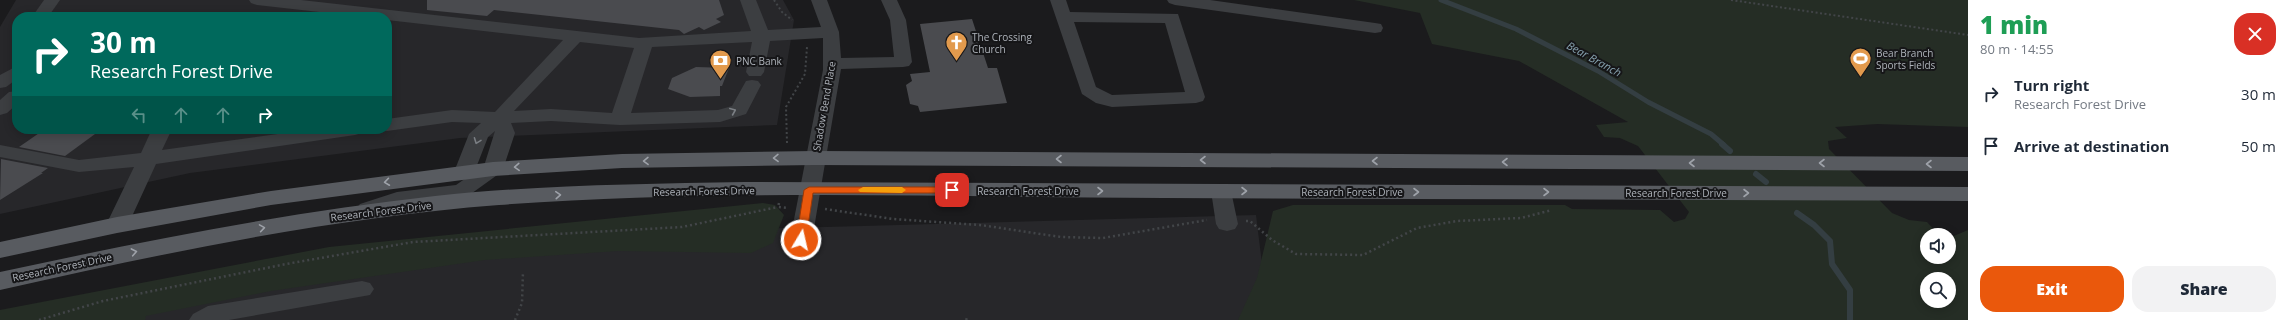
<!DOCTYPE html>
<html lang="en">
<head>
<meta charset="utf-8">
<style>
	:root { --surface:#fff; --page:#f2f2f3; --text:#1f2937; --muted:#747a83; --accent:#ea580c }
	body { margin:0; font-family:"Open Sans",sans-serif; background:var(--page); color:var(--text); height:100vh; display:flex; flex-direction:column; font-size:15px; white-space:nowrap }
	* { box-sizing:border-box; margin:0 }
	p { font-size:13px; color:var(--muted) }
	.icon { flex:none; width:22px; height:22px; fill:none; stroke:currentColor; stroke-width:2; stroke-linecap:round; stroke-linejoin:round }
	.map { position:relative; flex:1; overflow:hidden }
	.sheet { display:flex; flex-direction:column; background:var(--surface); width:320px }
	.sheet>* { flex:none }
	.hud { position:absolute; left:12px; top:12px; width:380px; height:122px; border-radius:16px; box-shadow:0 2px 10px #0003; background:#00695c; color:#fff; overflow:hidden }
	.fabs { position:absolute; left:1920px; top:228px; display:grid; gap:8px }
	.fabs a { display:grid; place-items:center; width:36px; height:36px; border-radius:50%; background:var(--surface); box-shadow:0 2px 10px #0003; font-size:20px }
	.pin { position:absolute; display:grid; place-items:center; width:34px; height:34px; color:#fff; margin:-17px; border-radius:8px; box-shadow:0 2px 6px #0006 }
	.me { position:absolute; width:44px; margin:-22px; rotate:9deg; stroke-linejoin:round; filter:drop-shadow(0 0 3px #0008) }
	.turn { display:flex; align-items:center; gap:14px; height:84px; padding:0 12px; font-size:18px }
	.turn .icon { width:52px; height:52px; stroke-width:2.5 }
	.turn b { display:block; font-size:28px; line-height:34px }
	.lanes { display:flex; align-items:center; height:38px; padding:0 12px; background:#0003; justify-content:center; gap:20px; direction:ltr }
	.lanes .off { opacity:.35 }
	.round { display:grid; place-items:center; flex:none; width:42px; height:42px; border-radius:16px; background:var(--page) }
	.head { display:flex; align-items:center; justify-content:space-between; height:68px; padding:0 12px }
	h1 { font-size:24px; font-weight:800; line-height:30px; color:#1e9e55 }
	.button { display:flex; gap:8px; margin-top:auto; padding:8px 12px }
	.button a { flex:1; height:46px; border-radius:16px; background:var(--accent); color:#fff; font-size:16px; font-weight:800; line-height:46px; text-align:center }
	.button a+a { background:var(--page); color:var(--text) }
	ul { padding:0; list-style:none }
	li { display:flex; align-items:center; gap:12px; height:52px; padding:0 12px }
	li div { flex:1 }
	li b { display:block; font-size:15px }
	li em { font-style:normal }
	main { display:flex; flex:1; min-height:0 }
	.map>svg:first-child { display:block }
	.built { fill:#27272a; fill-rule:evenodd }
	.green { fill:#252d25; fill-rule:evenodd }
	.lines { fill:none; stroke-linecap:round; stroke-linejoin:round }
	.stream-far1 { stroke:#343e42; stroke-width:5 }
	.stream { stroke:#343e42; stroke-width:6 }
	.building { fill:#4a4b4f }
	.path-far1 { stroke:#424548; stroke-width:2; stroke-dasharray:2 2.5; stroke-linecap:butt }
	.path { stroke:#424548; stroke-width:2.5; stroke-dasharray:2 3; stroke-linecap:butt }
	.minor { fill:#3c3e41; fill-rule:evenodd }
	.major { fill:#585b60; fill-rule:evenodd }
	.oneway { stroke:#7b7f84 }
	.oneway2 { stroke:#9ea2a9 }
	.route { fill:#ea580c; stroke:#983908 }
	.slow { fill:#f59e0b }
	.labels { text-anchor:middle; stroke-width:4; stroke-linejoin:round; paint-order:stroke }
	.poi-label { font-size:10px; fill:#afb4bb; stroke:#161618; text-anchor:start }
	.street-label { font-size:10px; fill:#afb4bb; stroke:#161618 }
	.water-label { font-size:11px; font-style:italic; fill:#89a5b2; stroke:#161618 }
</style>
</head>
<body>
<main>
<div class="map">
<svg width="1968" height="320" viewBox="0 0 1968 320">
	<rect width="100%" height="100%" fill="#1b1b1d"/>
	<g class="built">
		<path d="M16 0H783L794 20 777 125 460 138 190 173 0 214V27ZM17 17H387V129H17Z"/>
		<polygon points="1256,215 1264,280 1246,320 57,320 684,231"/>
	</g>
	<g class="green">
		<path d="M1354 0H1968V127L1877 124 1835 127 1847 138 1828 141 1829 149 1892 213 1909 220 1927 222 1939 235H1927V257H1949V238L1968 230V320H1238L1257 278 1273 211 1293 205H1565L1572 209 1660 210 1674 222 1685 219 1689 212 1638 146 1620 138 1604 137 1596 125 1628 122 1519 61 1432 44 1420 13ZM1927 279H1949V301H1927Z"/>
		<polygon points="763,203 775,205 784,215 773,243 751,253 618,251 485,260 271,291 146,316 145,320 0,320 0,310 329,247"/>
	</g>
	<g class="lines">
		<polyline class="stream-far1" points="1441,0 1516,29 1598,71 1648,102 1711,134 1724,145"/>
		<g class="stream">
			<polyline points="1722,144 1730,151"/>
			<polyline points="1756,174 1766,182"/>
			<polyline points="1797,213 1814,225 1830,241 1832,264 1850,290 1850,320"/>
		</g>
	</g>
	<g class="building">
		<polygon points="427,0 719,0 724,15 716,19 721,22 704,30 699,27 684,34 679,30 494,10 487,16 427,10"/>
		<polygon points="972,19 988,68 997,68 1007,103 920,112 918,106 910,104 906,85 912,81 910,74 930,72 920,24"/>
		<polygon points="696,67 729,68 722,86 720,86 720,96 690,97 668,89 672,78"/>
		<polygon points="45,129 53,129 95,134 65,156 19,147"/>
		<polygon points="1,159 48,168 41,173 43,173 0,200"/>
	</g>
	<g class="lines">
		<g class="path-far1">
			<polyline points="774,0 782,12 792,20"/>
			<polyline points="1731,0 1968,35"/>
			<polyline points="787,143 786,107 805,74 807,47"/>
		</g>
		<g class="path">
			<polyline points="779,203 778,207 788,208"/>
			<polyline points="825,209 893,219 980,225 1061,237 1103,238 1207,220"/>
			<polyline points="1246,221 1250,221 1272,240 1296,254 1363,255 1417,228 1457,221 1521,218 1552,210"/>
			<polyline points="39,320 103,301 286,264 413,242 682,227 778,207"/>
			<polyline points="515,320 522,303 523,272"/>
			<polyline points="966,320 968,316"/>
		</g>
		<g class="minor">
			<polygon points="44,0 60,0 48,17 32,17"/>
			<path d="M249 0H301L639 38 751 31 740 0H756L768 30 821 27 811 0H827L839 32 841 58 894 57 890 20 881 0H897L906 20 912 62 909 66 903 67 841 69 812 240 809 245 801 247 793 245 790 240 823 70V38L770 41 764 72 761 76H749L746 72 752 42 652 47 631 113 718 110 732 106 746 81 752 80 758 81 761 85 746 114 720 122 620 125 551 121 511 123 515 133 503 169 500 173 468 196 399 205 367 216 360 214 356 209 360 204 397 192 456 185 466 178 457 176 454 172 469 134 481 123 452 122 387 131 380 129H387V119L452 110 495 112 563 40 387 20V17H364L257 5 251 3ZM580 42 634 48 612 113 551 109 514 111ZM495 131 484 166 474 173 488 137Z"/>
			<path d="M1050 0H1066L1070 12 1178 14 1205 97 1203 101 1196 103 1112 107 1096 103 1082 94ZM1074 22 1165 23 1185 92 1112 95 1096 87Z"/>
			<polygon points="1167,0 1210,0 1375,23 1381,24 1383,28 1381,32 1375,33 1175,5 1169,3"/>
			<polygon points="17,66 17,79 6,87 0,88 0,75"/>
			<polygon points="17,91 17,104 7,113 0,115 0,100 9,92"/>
			<polygon points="152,129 172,129 162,150 314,129 365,129 362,133 355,135 156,164 128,225 125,230 117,232 109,230 106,225 134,167 79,172 0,157 0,145 79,160 141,153"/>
			<polygon points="1221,184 1228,186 1231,191 1238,224 1235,229 1227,231 1219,229 1216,224 1211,191 1214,186"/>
			<polygon points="362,281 370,283 374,289 370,295 229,320 189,320 193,314 208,306"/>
		</g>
		<g class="major">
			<polygon points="815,151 1968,157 1968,171 815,165 622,168 493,176 271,205 117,233 0,258 0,242 117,217 271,191 493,162 622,154"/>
			<path d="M745 182 1968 187V201C1700 200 1432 199 1164 198 942 197 720 189 499 205 330 218 164 253 0 290V272C144 241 289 212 435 196 538 185 641 184 745 182Z"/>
		</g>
	</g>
	<defs><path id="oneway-chevron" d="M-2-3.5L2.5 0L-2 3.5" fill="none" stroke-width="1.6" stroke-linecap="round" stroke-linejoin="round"/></defs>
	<g class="oneway">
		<use href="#oneway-chevron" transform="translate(733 111) rotate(-23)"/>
		<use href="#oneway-chevron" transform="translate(477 141) rotate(111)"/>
	</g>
	<g class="oneway2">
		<use href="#oneway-chevron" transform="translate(776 158) rotate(179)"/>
		<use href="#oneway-chevron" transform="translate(1059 159) rotate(-180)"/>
		<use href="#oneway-chevron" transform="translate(1203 160) rotate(-180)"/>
		<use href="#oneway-chevron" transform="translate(646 161) rotate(179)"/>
		<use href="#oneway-chevron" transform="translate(1375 161) rotate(-180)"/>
		<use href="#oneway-chevron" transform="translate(1505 162) rotate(-180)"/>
		<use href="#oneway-chevron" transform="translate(1692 163) rotate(-180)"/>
		<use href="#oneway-chevron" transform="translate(1822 163) rotate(-180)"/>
		<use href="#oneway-chevron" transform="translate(1929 164) rotate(-180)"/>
		<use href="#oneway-chevron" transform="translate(517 167) rotate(177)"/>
		<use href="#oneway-chevron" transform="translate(387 182) rotate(172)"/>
		<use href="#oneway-chevron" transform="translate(1100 191)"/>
		<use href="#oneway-chevron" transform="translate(1244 191)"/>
		<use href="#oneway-chevron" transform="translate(1416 192)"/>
		<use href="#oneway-chevron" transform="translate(1546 192)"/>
		<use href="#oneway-chevron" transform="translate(1746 193)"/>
		<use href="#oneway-chevron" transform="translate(558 195) rotate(-4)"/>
		<use href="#oneway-chevron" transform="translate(262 228) rotate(-9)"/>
		<use href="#oneway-chevron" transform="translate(134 252) rotate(-11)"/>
	</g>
	<polygon class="route" points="809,187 952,187 957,190 952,193 813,193 806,240 801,244 796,240 804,190"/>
	<polygon class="slow" points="863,187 902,187 906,190 902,193 860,192 858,190"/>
	<defs>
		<symbol id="church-pin" viewBox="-11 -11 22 30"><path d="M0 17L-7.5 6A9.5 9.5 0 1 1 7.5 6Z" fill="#e29a4d" stroke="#161618"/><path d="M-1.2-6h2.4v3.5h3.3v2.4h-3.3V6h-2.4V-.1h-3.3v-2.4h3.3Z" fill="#fff"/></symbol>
		<symbol id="stadium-pin" viewBox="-11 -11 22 30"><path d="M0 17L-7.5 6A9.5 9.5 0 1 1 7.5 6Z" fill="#e29a4d" stroke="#161618"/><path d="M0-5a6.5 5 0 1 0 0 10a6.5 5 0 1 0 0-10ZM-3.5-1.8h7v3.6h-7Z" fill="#fff"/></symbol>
		<symbol id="bank-pin" viewBox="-11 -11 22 30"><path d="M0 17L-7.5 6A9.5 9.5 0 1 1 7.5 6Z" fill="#e29a4d" stroke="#161618"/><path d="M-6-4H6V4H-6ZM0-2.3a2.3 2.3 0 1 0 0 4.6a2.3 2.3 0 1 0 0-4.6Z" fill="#fff"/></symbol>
	</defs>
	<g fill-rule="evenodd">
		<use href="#church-pin" x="944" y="30" width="25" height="34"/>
		<use href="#stadium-pin" x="1848" y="46" width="25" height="34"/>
		<use href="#bank-pin" x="708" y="48" width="25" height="34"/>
	</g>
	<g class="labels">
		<g class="poi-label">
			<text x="972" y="41">The Crossing<tspan x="972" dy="12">Church</tspan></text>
			<text x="1876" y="57">Bear Branch<tspan x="1876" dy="12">Sports Fields</tspan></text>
			<text x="736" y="65">PNC Bank</text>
		</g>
		<g class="street-label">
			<text transform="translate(824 106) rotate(-80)" y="4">Shadow Bend Place</text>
			<text transform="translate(704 191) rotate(-1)" y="4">Research Forest Drive</text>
			<text x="1028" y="195">Research Forest Drive</text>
			<text x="1352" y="196">Research Forest Drive</text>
			<text x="1676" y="197">Research Forest Drive</text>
			<text transform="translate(381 211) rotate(-7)" y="4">Research Forest Drive</text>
			<text transform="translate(62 267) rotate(-12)" y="4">Research Forest Drive</text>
		</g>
		<g class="water-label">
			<text transform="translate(1594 59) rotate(29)" y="4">Bear Branch</text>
		</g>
	</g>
</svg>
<div class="fabs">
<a><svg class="icon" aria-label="sound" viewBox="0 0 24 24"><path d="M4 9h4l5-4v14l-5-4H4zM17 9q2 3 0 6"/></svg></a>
<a><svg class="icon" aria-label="search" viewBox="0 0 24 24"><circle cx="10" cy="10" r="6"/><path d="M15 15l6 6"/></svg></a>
</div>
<div class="pin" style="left:952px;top:190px;background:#d93025"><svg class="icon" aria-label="arrive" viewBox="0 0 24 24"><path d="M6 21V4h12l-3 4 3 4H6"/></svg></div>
<svg class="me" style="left:801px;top:240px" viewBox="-20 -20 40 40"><circle r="17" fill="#ea580c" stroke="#fff" stroke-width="3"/><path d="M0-11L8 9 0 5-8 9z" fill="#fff"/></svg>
<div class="hud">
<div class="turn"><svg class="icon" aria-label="right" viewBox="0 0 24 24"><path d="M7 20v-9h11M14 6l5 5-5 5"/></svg><div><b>30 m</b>Research Forest Drive</div></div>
<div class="lanes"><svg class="icon off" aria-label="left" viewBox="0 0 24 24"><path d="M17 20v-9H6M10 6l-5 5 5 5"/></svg><svg class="icon off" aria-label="ahead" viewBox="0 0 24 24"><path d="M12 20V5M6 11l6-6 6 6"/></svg><svg class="icon off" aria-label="ahead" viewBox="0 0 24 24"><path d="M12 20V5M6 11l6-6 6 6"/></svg><svg class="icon" aria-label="right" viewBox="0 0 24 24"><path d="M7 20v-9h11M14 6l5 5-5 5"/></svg></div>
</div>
</div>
<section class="sheet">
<div class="head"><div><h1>1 min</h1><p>80 m · 14:55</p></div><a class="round" style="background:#d93025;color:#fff"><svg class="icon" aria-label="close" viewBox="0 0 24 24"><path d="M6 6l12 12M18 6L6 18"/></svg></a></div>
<ul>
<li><svg class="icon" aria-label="right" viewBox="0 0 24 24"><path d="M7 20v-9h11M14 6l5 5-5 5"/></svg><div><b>Turn right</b><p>Research Forest Drive</p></div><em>30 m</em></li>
<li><svg class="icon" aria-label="arrive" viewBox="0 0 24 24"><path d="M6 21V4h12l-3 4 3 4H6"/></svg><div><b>Arrive at destination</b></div><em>50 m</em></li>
</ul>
<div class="button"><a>Exit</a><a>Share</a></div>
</section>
</main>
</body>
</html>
